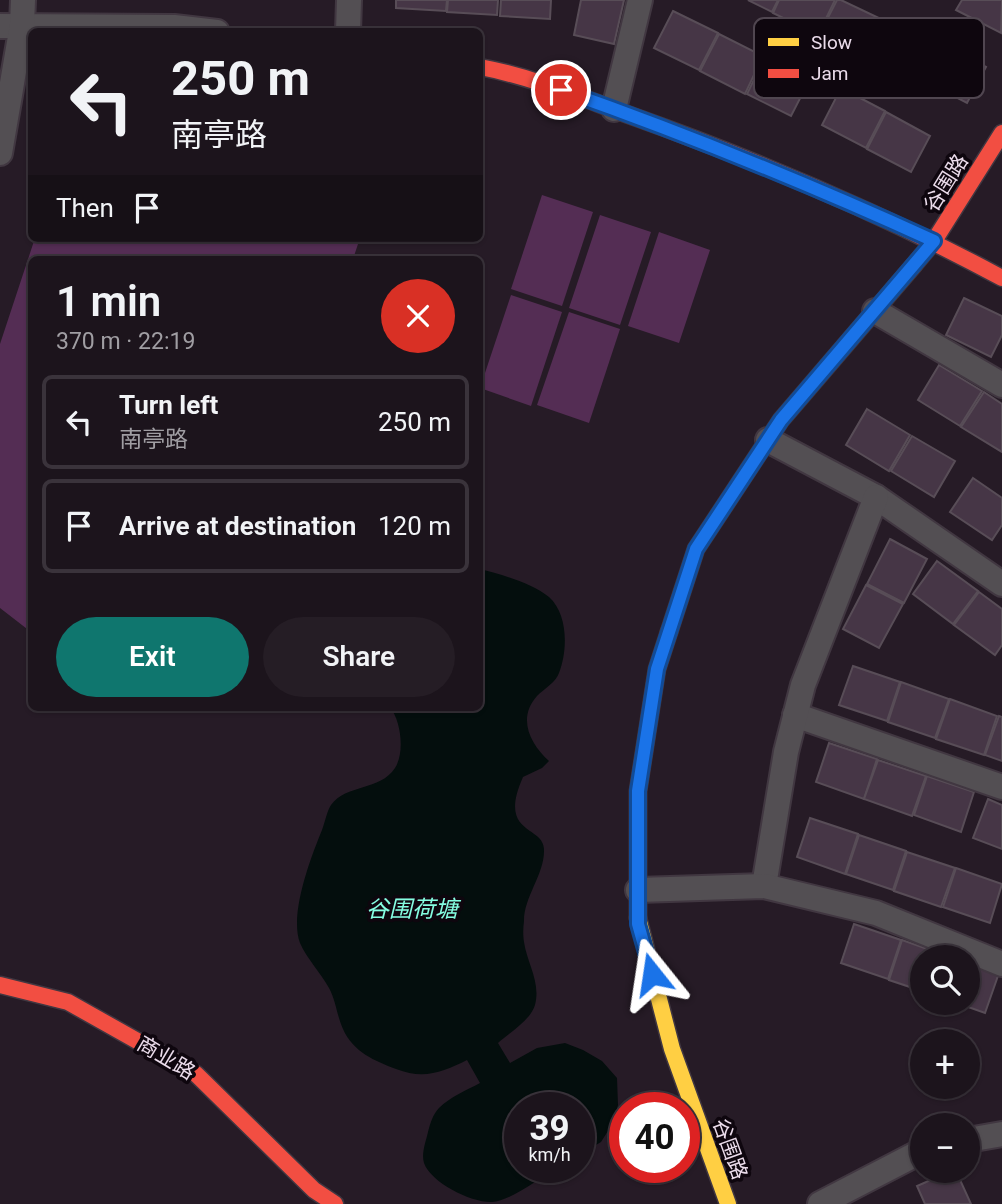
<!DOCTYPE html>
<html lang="en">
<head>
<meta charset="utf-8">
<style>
	:root { --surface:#1c141c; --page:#251d25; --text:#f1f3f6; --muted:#a09ea3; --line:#3a333b; --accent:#0f766e }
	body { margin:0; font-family:Roboto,"Noto Sans SC",sans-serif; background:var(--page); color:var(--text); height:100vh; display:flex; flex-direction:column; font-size:26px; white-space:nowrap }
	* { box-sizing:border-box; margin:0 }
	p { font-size:23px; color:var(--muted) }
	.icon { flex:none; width:38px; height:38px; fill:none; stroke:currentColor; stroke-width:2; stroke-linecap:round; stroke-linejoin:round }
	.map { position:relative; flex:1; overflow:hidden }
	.drawer { position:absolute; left:28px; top:256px; width:455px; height:455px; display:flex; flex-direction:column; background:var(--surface); border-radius:10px; box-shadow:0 2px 5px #0004,0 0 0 2px var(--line) }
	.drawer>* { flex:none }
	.guide { position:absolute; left:28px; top:28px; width:455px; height:214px; border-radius:10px; box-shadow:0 2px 5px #0004,0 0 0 2px var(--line); background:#1c141c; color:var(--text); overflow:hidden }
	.tools { position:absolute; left:910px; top:945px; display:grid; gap:14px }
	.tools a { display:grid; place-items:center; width:70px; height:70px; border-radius:50%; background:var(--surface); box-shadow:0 2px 5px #0004,0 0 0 2px var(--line); font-size:35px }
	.speed { position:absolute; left:504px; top:1092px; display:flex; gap:14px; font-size:35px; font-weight:700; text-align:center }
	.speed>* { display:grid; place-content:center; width:91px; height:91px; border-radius:50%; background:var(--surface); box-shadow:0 2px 5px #0004,0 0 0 2px var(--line); line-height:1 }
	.speed small { font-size:18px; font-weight:400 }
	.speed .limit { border:10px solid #d22; background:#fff; color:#111 }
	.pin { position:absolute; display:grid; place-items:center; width:60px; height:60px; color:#fff; margin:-30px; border:4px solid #fff; border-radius:50%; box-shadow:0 2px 7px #0007 }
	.me { position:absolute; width:77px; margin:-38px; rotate:345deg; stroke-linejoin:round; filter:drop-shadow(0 0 5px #0008) }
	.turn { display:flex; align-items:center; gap:24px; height:147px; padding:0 28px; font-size:32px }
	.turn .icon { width:91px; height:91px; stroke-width:2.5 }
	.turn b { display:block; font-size:49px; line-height:60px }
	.then { display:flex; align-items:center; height:66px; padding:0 28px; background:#0003; gap:14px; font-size:26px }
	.round { display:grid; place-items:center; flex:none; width:74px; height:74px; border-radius:37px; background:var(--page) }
	.head { display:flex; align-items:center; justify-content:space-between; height:119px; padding:0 28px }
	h1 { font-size:42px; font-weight:600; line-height:52px }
	.cta { display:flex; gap:14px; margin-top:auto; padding:14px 28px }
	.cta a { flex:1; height:80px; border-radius:42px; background:var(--accent); color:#fff; font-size:28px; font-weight:600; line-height:80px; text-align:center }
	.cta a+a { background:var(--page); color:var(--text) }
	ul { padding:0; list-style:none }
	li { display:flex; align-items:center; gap:21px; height:94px; margin:0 14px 10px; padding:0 14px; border:4px solid var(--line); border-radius:10px }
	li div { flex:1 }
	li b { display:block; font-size:26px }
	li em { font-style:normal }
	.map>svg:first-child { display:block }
	.green { fill:#542d54 }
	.water { fill:#040e0d }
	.building { fill:#463646; stroke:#584d57; stroke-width:2 }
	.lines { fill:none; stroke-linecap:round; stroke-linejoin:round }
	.street-casing { stroke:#413741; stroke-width:28 }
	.slow-casing { stroke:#413741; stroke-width:19 }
	.jam-casing { stroke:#413741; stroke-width:19 }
	.street { stroke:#534f53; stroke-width:24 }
	.slow { stroke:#ffcf43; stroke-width:16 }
	.jam { stroke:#f24e42; stroke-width:16 }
	.route-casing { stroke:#114b97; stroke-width:18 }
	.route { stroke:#1a73e8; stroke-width:12 }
	.labels { text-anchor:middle; stroke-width:7; stroke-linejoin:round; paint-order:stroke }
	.street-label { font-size:21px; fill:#ebdceb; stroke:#0e060e }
	.water-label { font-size:23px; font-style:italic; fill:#85fde1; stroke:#0e060e }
	.key { fill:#0e060e; stroke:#504650; stroke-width:2 }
	.key-label { font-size:19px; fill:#ebdceb }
</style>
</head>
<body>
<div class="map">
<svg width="1002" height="1204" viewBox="0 0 1002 1204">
	<rect width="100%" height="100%" fill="#261b26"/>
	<g class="green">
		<polygon points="542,195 593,212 562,306 511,289"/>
		<polygon points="600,215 651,232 620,325 569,308"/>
		<polygon points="659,232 710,250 679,343 628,326"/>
		<polygon points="35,238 360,238 353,259 32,259 31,632 0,608 0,344"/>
		<polygon points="511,295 562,312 531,406 480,388"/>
		<polygon points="569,312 620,329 589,423 537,405"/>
	</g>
	<path class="water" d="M480 569C500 574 532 583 549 597 568 614 568 650 559 673 556 682 544 689 537 696 517 718 530 744 549 761L542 768 523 777C497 835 543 825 544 849 545 874 524 896 524 921 523 928 523 936 524 942 527 963 541 982 535 1005 530 1021 510 1032 498 1043L510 1063 537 1048 565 1043 583 1050 602 1061 617 1078 618 1105 613 1123 601 1142 579 1155V1108H520V1167H558C541 1177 511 1201 492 1202 472 1203 431 1183 424 1163 421 1154 426 1141 428 1132 430 1124 433 1114 439 1108 450 1097 467 1090 480 1083L467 1060C443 1072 424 1080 396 1069 375 1061 353 1052 343 1029 337 1016 336 1001 329 988 321 973 307 959 300 943 289 914 311 857 322 830 325 822 327 811 331 805 346 784 380 791 395 768 405 752 401 721 390 707H480Z"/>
	<g class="building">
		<polygon points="396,0 447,0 446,11 396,8"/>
		<polygon points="448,0 498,0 497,15 447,12"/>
		<polygon points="501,0 551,0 550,19 500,16"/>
		<polygon points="581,0 624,0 614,44 574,35"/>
		<polygon points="748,0 778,0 772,12"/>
		<polygon points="779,0 835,0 818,35 773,13"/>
		<polygon points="837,0 841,0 883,20 864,57 819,35"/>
		<polygon points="962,0 1002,0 1001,33 956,10"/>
		<polygon points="673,11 718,33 699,70 654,48"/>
		<polygon points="719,34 763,56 745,94 700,71"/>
		<polygon points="942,43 986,67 967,103 923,80"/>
		<polygon points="765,57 810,79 791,116 747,94"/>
		<polygon points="841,88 885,111 866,148 822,125"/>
		<polygon points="886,112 930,136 911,172 867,149"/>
		<polygon points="964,298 1002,316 1002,335 991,357 946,335"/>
		<polygon points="939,365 982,391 960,426 918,400"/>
		<polygon points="984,392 1002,404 1002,452 961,427"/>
		<polygon points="867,409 910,435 889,471 846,445"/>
		<polygon points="912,436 955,461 934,497 891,471"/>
		<polygon points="973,478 1002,498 1002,525 992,540 950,512"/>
		<polygon points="890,539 927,559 904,603 867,584"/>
		<polygon points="937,561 978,591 953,624 913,594"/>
		<polygon points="866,585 903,604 879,648 843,629"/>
		<polygon points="979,592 1002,609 1002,645 995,655 954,625"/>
		<polygon points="853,666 900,682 887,721 839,705"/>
		<polygon points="901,682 949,699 935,738 888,722"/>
		<polygon points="950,699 997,716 984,755 936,739"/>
		<polygon points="999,716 1002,717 1002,761 985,755"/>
		<polygon points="829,743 877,759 864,799 816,782"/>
		<polygon points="878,760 926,776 912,816 864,799"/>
		<polygon points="927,776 974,792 961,832 914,815"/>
		<polygon points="988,799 1002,805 1002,849 973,838"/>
		<polygon points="810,818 858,834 845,874 797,857"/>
		<polygon points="859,835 906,851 893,890 846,874"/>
		<polygon points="907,852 955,868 941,907 894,891"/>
		<polygon points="956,868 1002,884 990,923 943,907"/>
		<polygon points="854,924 901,940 888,979 841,963"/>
		<polygon points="902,940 950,957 922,957 922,991 889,980"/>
		<polygon points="968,963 999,973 985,1013 957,1003 968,1003"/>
		<polygon points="951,1171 956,1171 971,1204 925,1204 917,1186"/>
	</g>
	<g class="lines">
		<defs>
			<g id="street">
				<polyline points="0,26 174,27 217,32"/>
				<polyline points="348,32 349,0"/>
				<polyline points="614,109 640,0"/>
				<polyline points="0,153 22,25 23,0"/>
				<polyline points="875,311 1002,385"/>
				<polyline points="768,440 876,497 1002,584"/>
				<polyline points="795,715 1002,787"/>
				<polyline points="764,886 786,752 803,685 876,497"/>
				<polyline points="638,890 764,886 876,913 1002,964"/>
				<polyline points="968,1140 1002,1134"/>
				<polyline points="820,1204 922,1151"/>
			</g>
			<g id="slow">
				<polyline points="669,632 696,549 781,420 914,265"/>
				<polyline points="638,918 672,1049 728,1204"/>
			</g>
			<g id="jam">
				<path d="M480 67C533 77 582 98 632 116 759 161 883 214 1002 278"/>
				<polyline points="914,265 934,241 1002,133"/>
				<polyline points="638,918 638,791 657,669 669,632"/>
				<polyline points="0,985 68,1002 196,1074 314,1190 335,1204"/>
			</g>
		</defs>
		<use href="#street" class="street-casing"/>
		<use href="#slow" class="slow-casing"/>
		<use href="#jam" class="jam-casing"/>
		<use href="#street" class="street"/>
		<use href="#slow" class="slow"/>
		<use href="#jam" class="jam"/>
	</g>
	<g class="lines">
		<defs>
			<path id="route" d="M561 90C689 135 811 185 934 241L781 420 696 549 657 669 638 791V924L652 974"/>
		</defs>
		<use href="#route" class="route-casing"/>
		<use href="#route" class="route"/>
	</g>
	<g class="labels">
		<g class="street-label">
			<text transform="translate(946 183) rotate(-58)" y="7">谷围路</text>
			<text transform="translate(166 1058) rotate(31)" y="7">商业路</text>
			<text transform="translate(730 1149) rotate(70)" y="7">谷围路</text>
		</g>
		<g class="water-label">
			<text x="412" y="917">谷围荷塘</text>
		</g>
	</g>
	<rect x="754" y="18" width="230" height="80" rx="10" class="key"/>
	<rect x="768" y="38" width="31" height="8" fill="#ffcf43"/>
	<rect x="768" y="69" width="31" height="9" fill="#f24e42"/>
	<g class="key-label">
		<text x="811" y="49">Slow</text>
		<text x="811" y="80">Jam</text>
	</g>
</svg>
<div class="tools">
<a><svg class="icon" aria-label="search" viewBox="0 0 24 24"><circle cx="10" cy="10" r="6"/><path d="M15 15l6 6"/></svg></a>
<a>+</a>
<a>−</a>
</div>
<div class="speed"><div>39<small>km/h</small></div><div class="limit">40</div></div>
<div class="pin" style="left:561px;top:90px;background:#d93025"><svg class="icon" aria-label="arrive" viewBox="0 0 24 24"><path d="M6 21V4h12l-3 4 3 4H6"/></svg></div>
<svg class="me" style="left:652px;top:974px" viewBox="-20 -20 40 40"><path d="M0-17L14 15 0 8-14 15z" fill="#1a73e8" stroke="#fff" stroke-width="4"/></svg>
<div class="guide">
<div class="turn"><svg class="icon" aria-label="left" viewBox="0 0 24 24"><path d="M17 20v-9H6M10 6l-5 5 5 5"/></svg><div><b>250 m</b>南亭路</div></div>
<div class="then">Then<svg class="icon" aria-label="arrive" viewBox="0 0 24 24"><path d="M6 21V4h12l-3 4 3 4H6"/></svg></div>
</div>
<section class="drawer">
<div class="head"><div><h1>1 min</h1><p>370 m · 22:19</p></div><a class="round" style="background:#d93025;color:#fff"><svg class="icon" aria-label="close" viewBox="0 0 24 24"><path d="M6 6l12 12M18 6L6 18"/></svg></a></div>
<ul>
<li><svg class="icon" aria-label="left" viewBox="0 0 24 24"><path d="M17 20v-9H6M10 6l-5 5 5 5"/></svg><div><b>Turn left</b><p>南亭路</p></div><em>250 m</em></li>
<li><svg class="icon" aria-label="arrive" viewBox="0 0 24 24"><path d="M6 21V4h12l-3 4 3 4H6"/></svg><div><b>Arrive at destination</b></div><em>120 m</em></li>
</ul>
<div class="cta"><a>Exit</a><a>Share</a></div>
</section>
</div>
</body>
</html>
